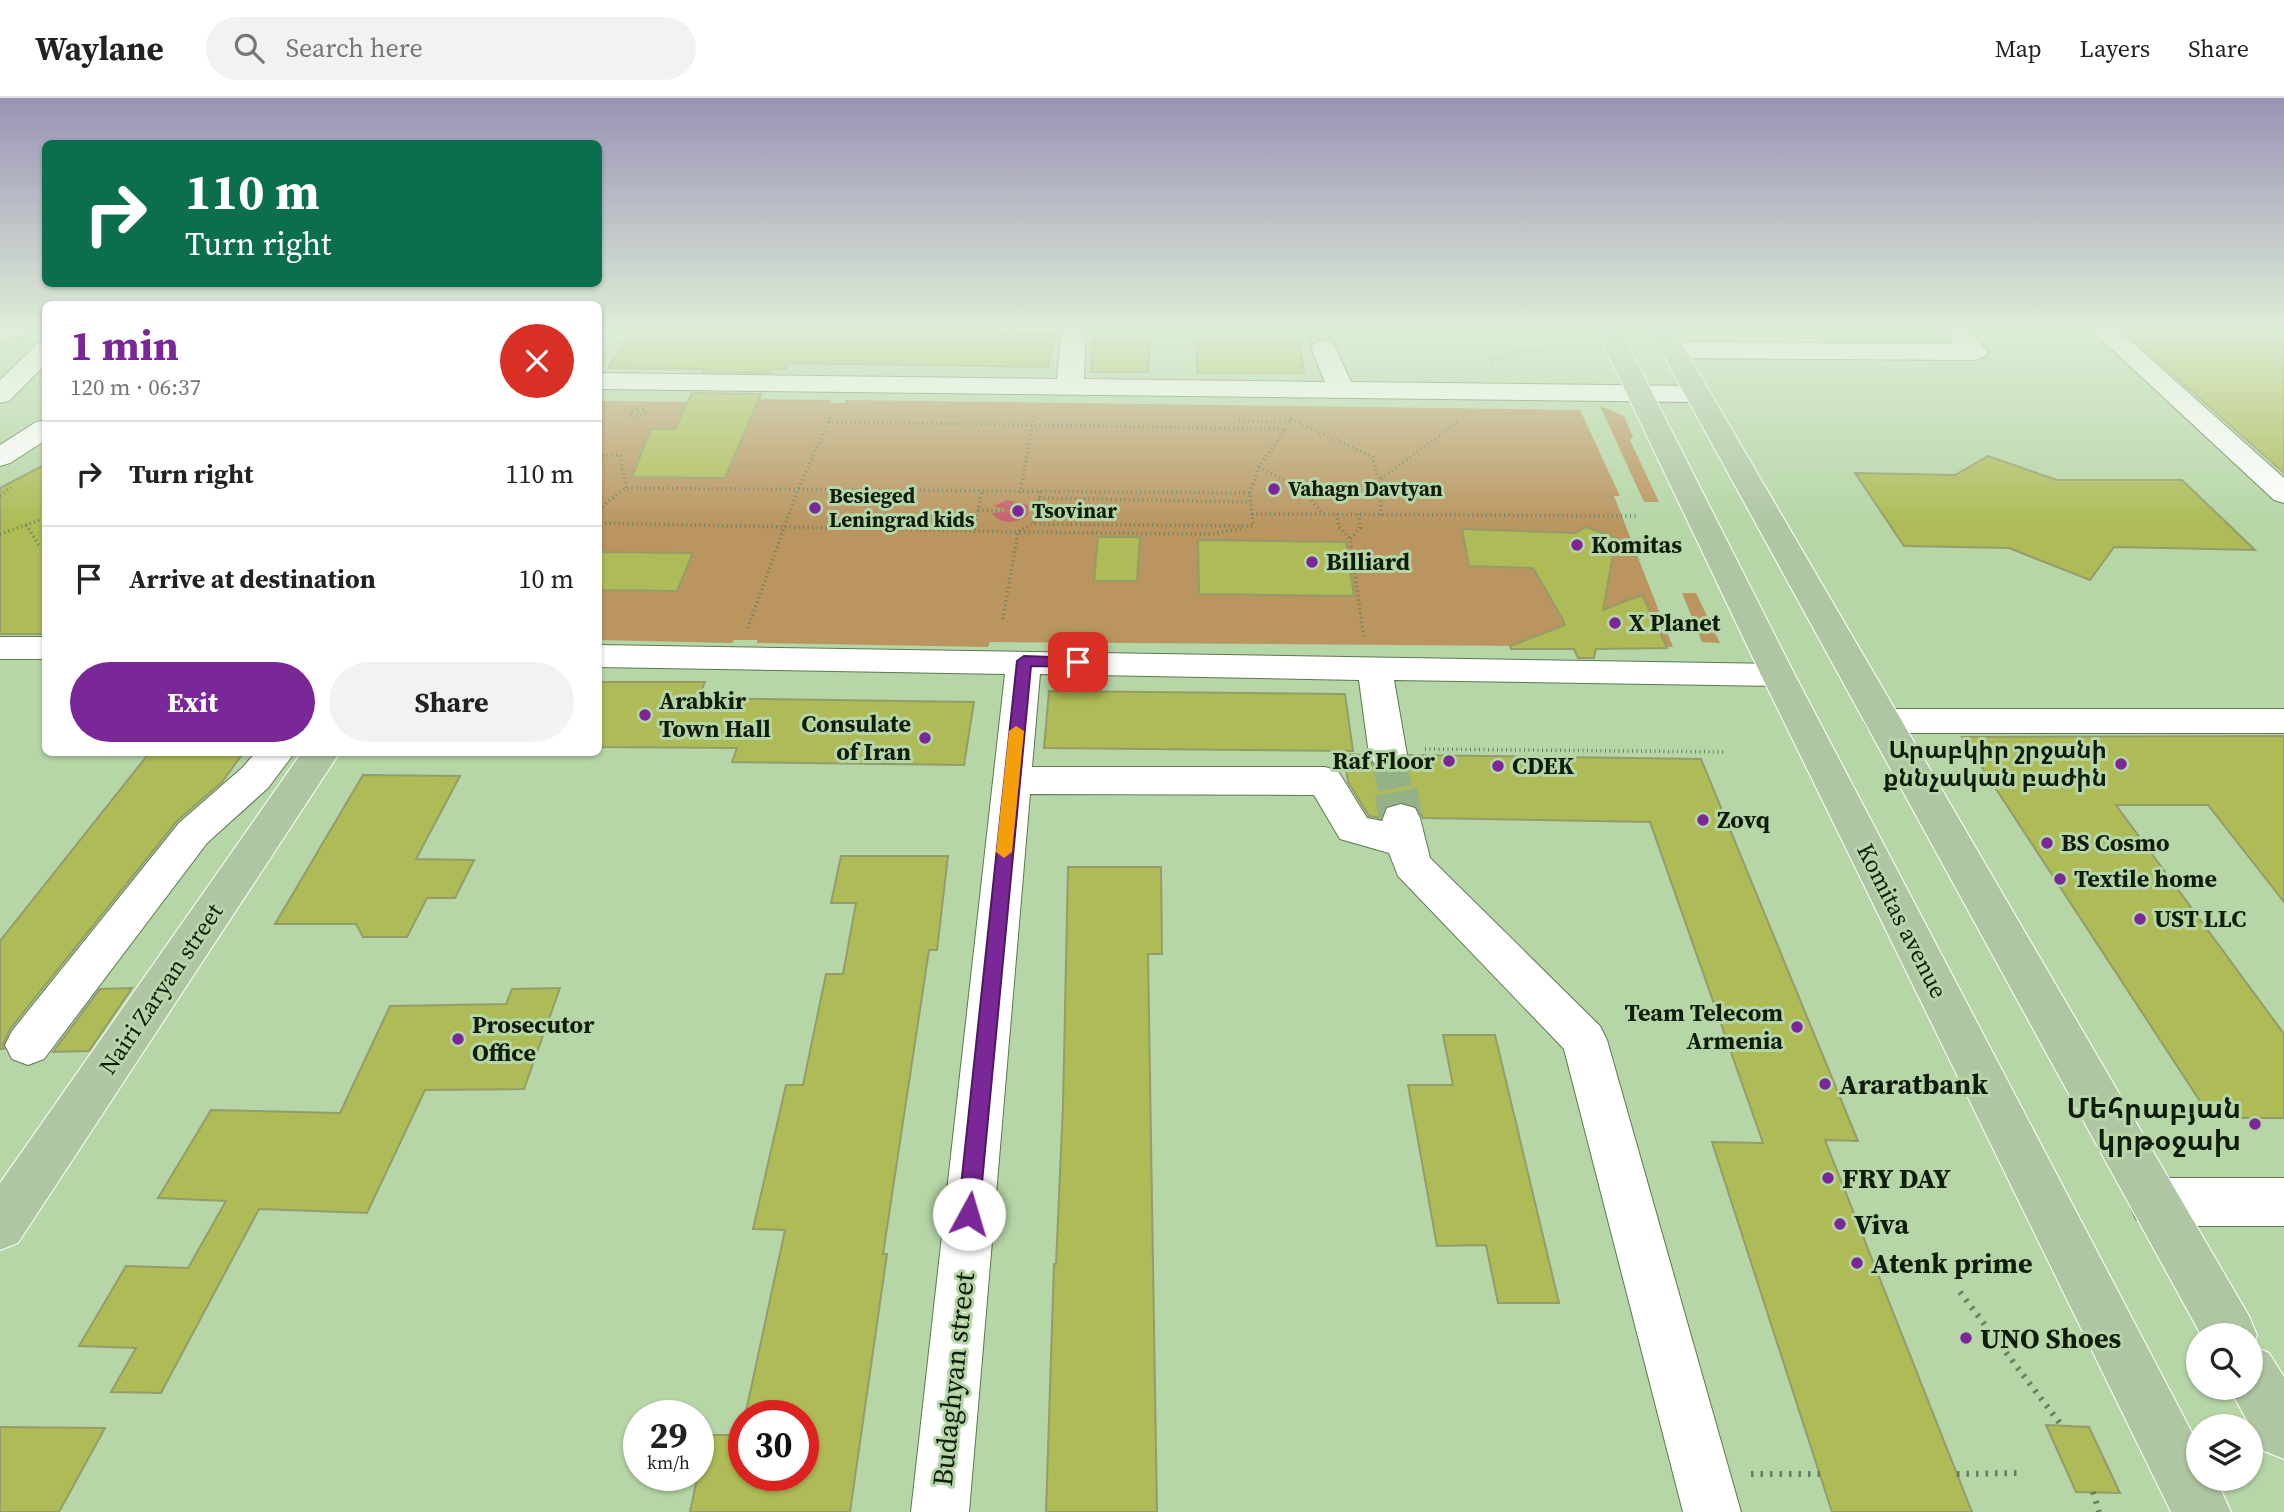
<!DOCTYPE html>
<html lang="en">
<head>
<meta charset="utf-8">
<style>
	:root { --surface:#fff; --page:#f2f2f2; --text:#222; --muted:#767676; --line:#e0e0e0; --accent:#7a2797 }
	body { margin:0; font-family:"Source Serif 4","Noto Sans Armenian",serif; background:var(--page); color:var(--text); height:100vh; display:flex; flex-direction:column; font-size:26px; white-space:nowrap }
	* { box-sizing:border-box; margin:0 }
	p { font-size:23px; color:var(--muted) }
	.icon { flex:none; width:38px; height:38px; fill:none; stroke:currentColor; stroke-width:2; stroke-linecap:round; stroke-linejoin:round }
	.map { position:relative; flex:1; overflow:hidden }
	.sheet { position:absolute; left:42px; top:203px; width:560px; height:455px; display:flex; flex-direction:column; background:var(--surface); border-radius:10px; box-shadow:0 2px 5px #0004 }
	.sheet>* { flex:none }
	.hud { position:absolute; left:42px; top:42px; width:560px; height:147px; border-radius:10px; box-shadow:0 2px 5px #0004; background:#0b6e4f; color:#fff; overflow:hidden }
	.tools { position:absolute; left:2186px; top:1225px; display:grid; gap:14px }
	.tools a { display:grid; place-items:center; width:77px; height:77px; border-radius:50%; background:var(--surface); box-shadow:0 2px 5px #0004; font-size:35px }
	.speed { position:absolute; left:623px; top:1302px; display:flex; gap:14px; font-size:35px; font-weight:700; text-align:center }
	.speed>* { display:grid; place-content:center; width:91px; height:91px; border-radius:50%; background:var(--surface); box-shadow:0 2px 5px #0004; line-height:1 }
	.speed small { font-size:18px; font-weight:400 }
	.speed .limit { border:10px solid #d22; background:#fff; color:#111 }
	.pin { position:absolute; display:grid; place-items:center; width:60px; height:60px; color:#fff; margin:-30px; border-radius:14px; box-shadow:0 4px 10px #0006 }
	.me { position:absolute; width:77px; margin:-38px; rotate:6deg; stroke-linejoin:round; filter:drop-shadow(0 0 5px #0008) }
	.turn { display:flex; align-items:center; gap:24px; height:147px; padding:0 28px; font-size:32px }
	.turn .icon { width:91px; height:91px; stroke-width:2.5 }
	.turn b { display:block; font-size:49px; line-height:60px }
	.round { display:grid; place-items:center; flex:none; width:74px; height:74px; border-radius:37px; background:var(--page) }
	.summary { display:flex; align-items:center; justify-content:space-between; height:119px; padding:0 28px }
	h1 { font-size:42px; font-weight:700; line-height:52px; color:var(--accent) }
	.action { display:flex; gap:14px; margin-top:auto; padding:14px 28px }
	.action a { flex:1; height:80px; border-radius:42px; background:var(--accent); color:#fff; font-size:28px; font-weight:700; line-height:80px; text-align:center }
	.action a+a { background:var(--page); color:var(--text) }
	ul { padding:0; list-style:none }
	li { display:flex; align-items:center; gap:21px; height:105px; padding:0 28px; border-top:2px solid var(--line) }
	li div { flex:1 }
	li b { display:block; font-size:26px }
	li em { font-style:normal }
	header { display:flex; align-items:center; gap:42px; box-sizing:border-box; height:98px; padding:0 35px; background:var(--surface); border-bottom:2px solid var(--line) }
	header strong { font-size:33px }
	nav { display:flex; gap:38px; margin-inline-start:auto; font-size:24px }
	.search { width:490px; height:63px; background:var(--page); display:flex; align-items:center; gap:18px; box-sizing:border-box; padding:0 24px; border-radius:38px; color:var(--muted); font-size:26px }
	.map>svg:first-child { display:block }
	.green { fill:#ba9560 }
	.water { fill:#c5626b }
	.building { fill:#aebb56; stroke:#949d69; stroke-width:2 }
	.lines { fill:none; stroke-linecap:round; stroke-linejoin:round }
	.minor-tunnel-far2 { stroke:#95b188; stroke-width:27; stroke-dasharray:27 14; stroke-linecap:butt }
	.minor-tunnel-far1 { stroke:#95b188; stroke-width:34; stroke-dasharray:34 18; stroke-linecap:butt }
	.minor-tunnel { stroke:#95b188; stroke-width:43; stroke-dasharray:43 21; stroke-linecap:butt }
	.minor-casing { stroke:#5d794f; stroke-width:2 }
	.major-casing { stroke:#fff; stroke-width:2 }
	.path-far1 { stroke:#677e5d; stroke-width:3.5; stroke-dasharray:1 3.5; stroke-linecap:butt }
	.path { stroke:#677e5d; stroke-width:6; stroke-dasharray:2.5 7; stroke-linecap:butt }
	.minor { fill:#fff; fill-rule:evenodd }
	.major { fill:#afc6a3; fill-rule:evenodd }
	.route { fill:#7a2797; stroke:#4f1962; stroke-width:2 }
	.slow { fill:#f59e0b }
	.poi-dot { fill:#7a2797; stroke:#b6d6a7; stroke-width:2.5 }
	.labels { text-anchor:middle; stroke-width:6; stroke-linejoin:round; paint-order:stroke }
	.far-poi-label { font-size:21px; font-weight:bold; fill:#111d0c; stroke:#b6d6a7; text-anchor:start }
	.poi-label { font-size:24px; font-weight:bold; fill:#111d0c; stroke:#b6d6a7; text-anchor:start }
	.street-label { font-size:24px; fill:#111d0c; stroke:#b6d6a7 }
	.near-poi-label { font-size:28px; font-weight:bold; fill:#111d0c; stroke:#b6d6a7; text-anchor:start }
	.near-street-label { font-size:28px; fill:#111d0c; stroke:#b6d6a7 }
</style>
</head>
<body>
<header>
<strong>Waylane</strong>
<div class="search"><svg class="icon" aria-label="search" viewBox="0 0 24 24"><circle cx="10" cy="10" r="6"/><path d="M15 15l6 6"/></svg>Search here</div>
<nav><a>Map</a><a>Layers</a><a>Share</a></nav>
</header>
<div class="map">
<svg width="2284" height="1414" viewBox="0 0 2284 1414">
	<rect width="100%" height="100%" fill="#b6d6a7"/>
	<g class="green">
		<polygon points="731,301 830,302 830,305 845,305 846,302 1580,312 1620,398 1614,398 1673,549 990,544 988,549 757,545 757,542 734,542 732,545 599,542 599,310 603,303 727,304"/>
		<polygon points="1600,308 1624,318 1633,339 1630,342 1659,404 1644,404"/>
		<polygon points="1682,495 1696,495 1720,545 1702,544"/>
	</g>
	<path class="water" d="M1007 402 1028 407V417C1017 426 1001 427 992 415L1010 413 994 408Z"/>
	<g class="building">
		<polygon points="633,229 803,229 802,232 1054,236 1048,269 788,265 786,271 772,271 771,275 703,274 704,271 608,270"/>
		<polygon points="2119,229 2269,229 2284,240 2284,375"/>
		<polygon points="1094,241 1150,242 1148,274 1091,274"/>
		<polygon points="1197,242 1299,242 1304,275 1197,275"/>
		<polygon points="692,295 761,296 725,380 632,379 651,331 675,331"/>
		<polygon points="1988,358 2057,382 2182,382 2255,452 2114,449 2090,482 2009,450 1904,448 1855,375 1955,377"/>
		<polygon points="46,366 46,536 0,536 0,390"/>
		<polygon points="1586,429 1616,440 1603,512 1642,497 1667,550 1596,551 1594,560 1578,560 1574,551 1511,551 1510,548 1565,527 1562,520 1533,470 1469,468 1462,431 1575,435"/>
		<polygon points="1098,439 1140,439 1137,483 1094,483"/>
		<polygon points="1198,442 1346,444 1354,498 1199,496"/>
		<polygon points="598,454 693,455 677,493 598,492"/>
		<polygon points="598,584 705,584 698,600 974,604 964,667 732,664 737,650 598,649"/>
		<polygon points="1049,593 1345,596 1353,653 1044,650"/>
		<polygon points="2284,638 2284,804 2208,707 2116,707 2284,936 2284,1020 2211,1020 1962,639"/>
		<polygon points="150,654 244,654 222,684 177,723 10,931 3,946 4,951 0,951 0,843"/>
		<polygon points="1344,656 1366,657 1374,669 1387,673 1402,669 1409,657 1701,661 1858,1043 1825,1042 1972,1414 1832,1414 1712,1044 1763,1045 1650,724 1423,720 1416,707 1402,703 1386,707 1380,720 1369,718 1348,684"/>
		<polygon points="363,677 460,678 416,761 474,762 455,800 427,800 407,839 363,839 356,826 275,826"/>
		<polygon points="841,758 948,758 937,852 929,852 883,1156 887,1156 850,1414 690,1414 706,1337 741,1337 744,1323 744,1377 803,1377 803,1318 745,1318 785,1132 753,1131 786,987 803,987 826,876 843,876 856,805 831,805"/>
		<polygon points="1068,769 1161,769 1162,856 1148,856 1157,1414 1046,1414 1054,1166 1056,1166 1063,1007"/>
		<polygon points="132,890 89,953 53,954 100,891"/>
		<polygon points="560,890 524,991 425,992 367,1115 259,1111 161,1295 111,1294 136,1250 79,1248 126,1168 188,1170 226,1103 158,1100 211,1012 340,1015 390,908 506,906 512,891"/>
		<polygon points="1443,937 1495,937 1559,1205 1498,1205 1486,1147 1437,1148 1408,987 1453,987"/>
		<polygon points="2046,1327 2089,1329 2120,1395 2076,1394"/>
		<polygon points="0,1329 105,1330 59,1414 0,1414"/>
	</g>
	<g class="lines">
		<polyline class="minor-tunnel-far2" points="1320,229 1324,250"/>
		<polyline class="minor-tunnel-far1" points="1388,657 1396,696"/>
		<polyline class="minor-tunnel" points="1396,694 1401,720"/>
		<defs>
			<g id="minor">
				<polygon points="0,229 46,229 46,235 0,241"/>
				<polygon points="1062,229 1086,229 1084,281 1325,284 1311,250 1315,245 1324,242 1333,245 1351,284 1698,288 1707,290 1711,296 1707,302 1698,304 598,291 598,275 1057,281"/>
				<polygon points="1940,229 1966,229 1988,254 1984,259 1975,262 1673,260 1664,257 1660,252 1664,247 1673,244 1954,246"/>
				<polygon points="2088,229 2115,229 2284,380 2284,405 2274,402"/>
				<polygon points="46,244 46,266 9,303 0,305 0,282 37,246"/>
				<polygon points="46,322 46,342 10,365 0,368 0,347 36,324"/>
				<rect x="0" y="539" width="46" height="22"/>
				<polygon points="598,547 1778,566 1790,569 1795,577 1790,585 1778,588 1394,582 1407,657 1401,666 1388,670 1375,666 1369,657 1359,582 1040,576 1032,669 1325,669 1338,673 1367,720 1382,723 1387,710 1401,706 1415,710 1420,720 1430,760 1600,928 1607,942 1741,1414 1683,1414 1564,951 1398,778 1389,755 1340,741 1314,697 1030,696 969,1414 911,1414 1005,576 598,569"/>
				<polygon points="1882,611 2284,611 2284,635 1882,635 1869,632 1864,623 1869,614"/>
				<polygon points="256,654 295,654 268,690 207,745 44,961 28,967 12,961 5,947 12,933 179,725 242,670"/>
				<polygon points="2154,1080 2284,1080 2284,1128 2154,1128 2136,1121 2129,1104 2136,1087"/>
			</g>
			<g id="major">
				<polygon points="598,229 616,229 607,243 598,245"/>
				<polygon points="1595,229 1619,229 1795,577 2198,1346 2198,1381 2216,1381 2231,1414 2171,1414 1761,577"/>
				<polygon points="1648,229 1672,229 2249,1218 2257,1237 2253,1248 2269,1255 2284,1279 2284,1361 2264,1353 2229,1290 2250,1290 2250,1237 2201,1237"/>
				<polygon points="302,654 340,654 18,1145 0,1152 0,1085"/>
			</g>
		</defs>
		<use href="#minor" class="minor-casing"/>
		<use href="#major" class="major-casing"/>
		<g class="path-far1">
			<polyline points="1491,263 1521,252 1543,252 1567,246"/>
			<polygon points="638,311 644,312 645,315 630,319 631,313"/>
			<polyline points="1239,323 1290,324 1291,321 1373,359 1376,375 1381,381"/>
			<polyline points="828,324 1285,331"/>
			<polyline points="598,357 620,357 626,390"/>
			<polyline points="1259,369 1299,389 1324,416"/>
			<polyline points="1020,395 1034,317"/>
			<polyline points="1250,395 1259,369 1286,330"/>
			<polyline points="0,398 11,389"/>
			<polyline points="1039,400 1251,404"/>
			<polyline points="978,412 1012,413"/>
			<polyline points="1252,416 1637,418"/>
			<polyline points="1337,416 1339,429 1350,441"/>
			<polyline points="1359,416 1360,430 1350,441 1364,541"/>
			<polyline points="598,417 607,404 626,390 1250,395 1253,428 1033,426 1018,434 598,425"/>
			<polyline points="1381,417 1381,381 1458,323"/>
			<polyline points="1033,425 1041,392"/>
			<polyline points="26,427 39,447"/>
			<polyline points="974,431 982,394"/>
			<polyline points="0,436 46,420"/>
			<polyline points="1003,521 1018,434 1212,436 1243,430"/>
			<polyline points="748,530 798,391 833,314"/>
			<polyline points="1425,651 1725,654"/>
		</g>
		<g class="path">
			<polyline points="1960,1194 2062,1328"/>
			<polyline points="1751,1376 1820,1376"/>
			<polyline points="1957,1376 2017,1375"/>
			<polyline points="2093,1394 2099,1414"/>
		</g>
		<use href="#minor" class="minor"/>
		<use href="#major" class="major"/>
	</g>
	<linearGradient id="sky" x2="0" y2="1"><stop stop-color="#9a93b6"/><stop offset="0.54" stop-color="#deedd7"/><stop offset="1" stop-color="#deedd7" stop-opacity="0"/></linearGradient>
	<rect width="2284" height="427" fill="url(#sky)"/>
	<polygon class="route" points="1024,558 1078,560 1085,564 1078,569 1031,568 979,1116 976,1123 969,1126 961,1123 958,1116 1017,563"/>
	<polygon class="slow" points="1016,628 1024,633 1012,754 1004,760 996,754 1009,633"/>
	<g class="poi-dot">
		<circle cx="1274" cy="391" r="7"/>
		<circle cx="815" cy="410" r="7"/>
		<circle cx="1018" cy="413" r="7"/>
		<circle cx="1577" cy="447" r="7"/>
		<circle cx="1312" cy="464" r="7"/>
		<circle cx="1615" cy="525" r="7"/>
		<circle cx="645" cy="617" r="7"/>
		<circle cx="925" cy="640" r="7"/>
		<circle cx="1449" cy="663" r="7"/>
		<circle cx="2121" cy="666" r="7"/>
		<circle cx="1498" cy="668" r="7"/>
		<circle cx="1703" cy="722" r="7"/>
		<circle cx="2047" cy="745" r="7"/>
		<circle cx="2060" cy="781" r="7"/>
		<circle cx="2140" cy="821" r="7"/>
		<circle cx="1797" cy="929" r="7"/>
		<circle cx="458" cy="941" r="7"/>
		<circle cx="1825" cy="986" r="7"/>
		<circle cx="2255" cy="1026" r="7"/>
		<circle cx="1828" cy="1080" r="7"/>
		<circle cx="1840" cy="1126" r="7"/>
		<circle cx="1857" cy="1165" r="7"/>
		<circle cx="1966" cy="1240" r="7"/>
	</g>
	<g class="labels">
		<g class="far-poi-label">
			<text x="1288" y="398">Vahagn Davtyan</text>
			<text x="829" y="405">Besieged<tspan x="829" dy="24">Leningrad kids</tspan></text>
			<text x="1032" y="420">Tsovinar</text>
		</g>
		<g class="poi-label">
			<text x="1591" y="455">Komitas</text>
			<text x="1326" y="472">Billiard</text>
			<text x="1629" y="533">X Planet</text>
			<text x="659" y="611">Arabkir<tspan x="659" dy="28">Town Hall</tspan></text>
			<text x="911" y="634" text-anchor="end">Consulate<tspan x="911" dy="28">of Iran</tspan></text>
			<text x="2107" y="660" text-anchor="end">Արաբկիր շրջանի<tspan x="2107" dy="28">քննչական բաժին</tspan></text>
			<text x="1435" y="671" text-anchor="end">Raf Floor</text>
			<text x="1512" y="676">CDEK</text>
			<text x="1717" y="730">Zovq</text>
			<text x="2061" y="753">BS Cosmo</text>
			<text x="2074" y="789">Textile home</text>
			<text x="2154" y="829">UST LLC</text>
			<text x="1783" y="923" text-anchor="end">Team Telecom<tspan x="1783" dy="28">Armenia</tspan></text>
			<text x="472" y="935">Prosecutor<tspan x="472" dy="28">Office</tspan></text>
		</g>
		<g class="street-label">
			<text transform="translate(1902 823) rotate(63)" y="8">Komitas avenue</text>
			<text transform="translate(161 891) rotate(-56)" y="8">Nairi Zaryan street</text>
		</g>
		<g class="near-poi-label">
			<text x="1839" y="996">Araratbank</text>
			<text x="2241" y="1020" text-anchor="end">Մեհրաբյան<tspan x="2241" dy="32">կրթօջախ</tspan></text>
			<text x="1842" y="1090">FRY DAY</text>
			<text x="1854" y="1136">Viva</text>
			<text x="1871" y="1175">Atenk prime</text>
			<text x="1980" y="1250">UNO Shoes</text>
		</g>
		<g class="near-street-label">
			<text transform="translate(953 1281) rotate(-84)" y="10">Budaghyan street</text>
		</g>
	</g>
</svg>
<div class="tools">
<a><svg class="icon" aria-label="search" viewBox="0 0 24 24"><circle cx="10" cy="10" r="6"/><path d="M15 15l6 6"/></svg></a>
<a><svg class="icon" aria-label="layers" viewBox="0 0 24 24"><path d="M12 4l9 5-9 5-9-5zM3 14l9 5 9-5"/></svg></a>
</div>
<div class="speed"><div>29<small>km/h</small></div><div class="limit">30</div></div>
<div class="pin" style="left:1078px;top:564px;background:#d93025"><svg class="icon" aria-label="arrive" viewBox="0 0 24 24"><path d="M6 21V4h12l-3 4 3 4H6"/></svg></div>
<svg class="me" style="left:969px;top:1116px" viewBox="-20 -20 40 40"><circle r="19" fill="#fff"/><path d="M0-13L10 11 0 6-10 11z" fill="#7a2797"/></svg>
<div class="hud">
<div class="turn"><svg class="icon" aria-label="right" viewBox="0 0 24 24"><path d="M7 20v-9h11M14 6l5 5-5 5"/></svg><div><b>110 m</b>Turn right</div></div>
</div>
<section class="sheet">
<div class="summary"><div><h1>1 min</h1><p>120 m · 06:37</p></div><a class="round" style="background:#d93025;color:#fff"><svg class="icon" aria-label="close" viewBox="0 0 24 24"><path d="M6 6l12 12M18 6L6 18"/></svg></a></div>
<ul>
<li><svg class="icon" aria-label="right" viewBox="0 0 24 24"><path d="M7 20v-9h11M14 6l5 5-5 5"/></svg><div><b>Turn right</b></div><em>110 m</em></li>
<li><svg class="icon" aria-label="arrive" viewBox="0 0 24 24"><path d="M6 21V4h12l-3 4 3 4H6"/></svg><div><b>Arrive at destination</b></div><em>10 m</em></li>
</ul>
<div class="action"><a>Exit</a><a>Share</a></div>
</section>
</div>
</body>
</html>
